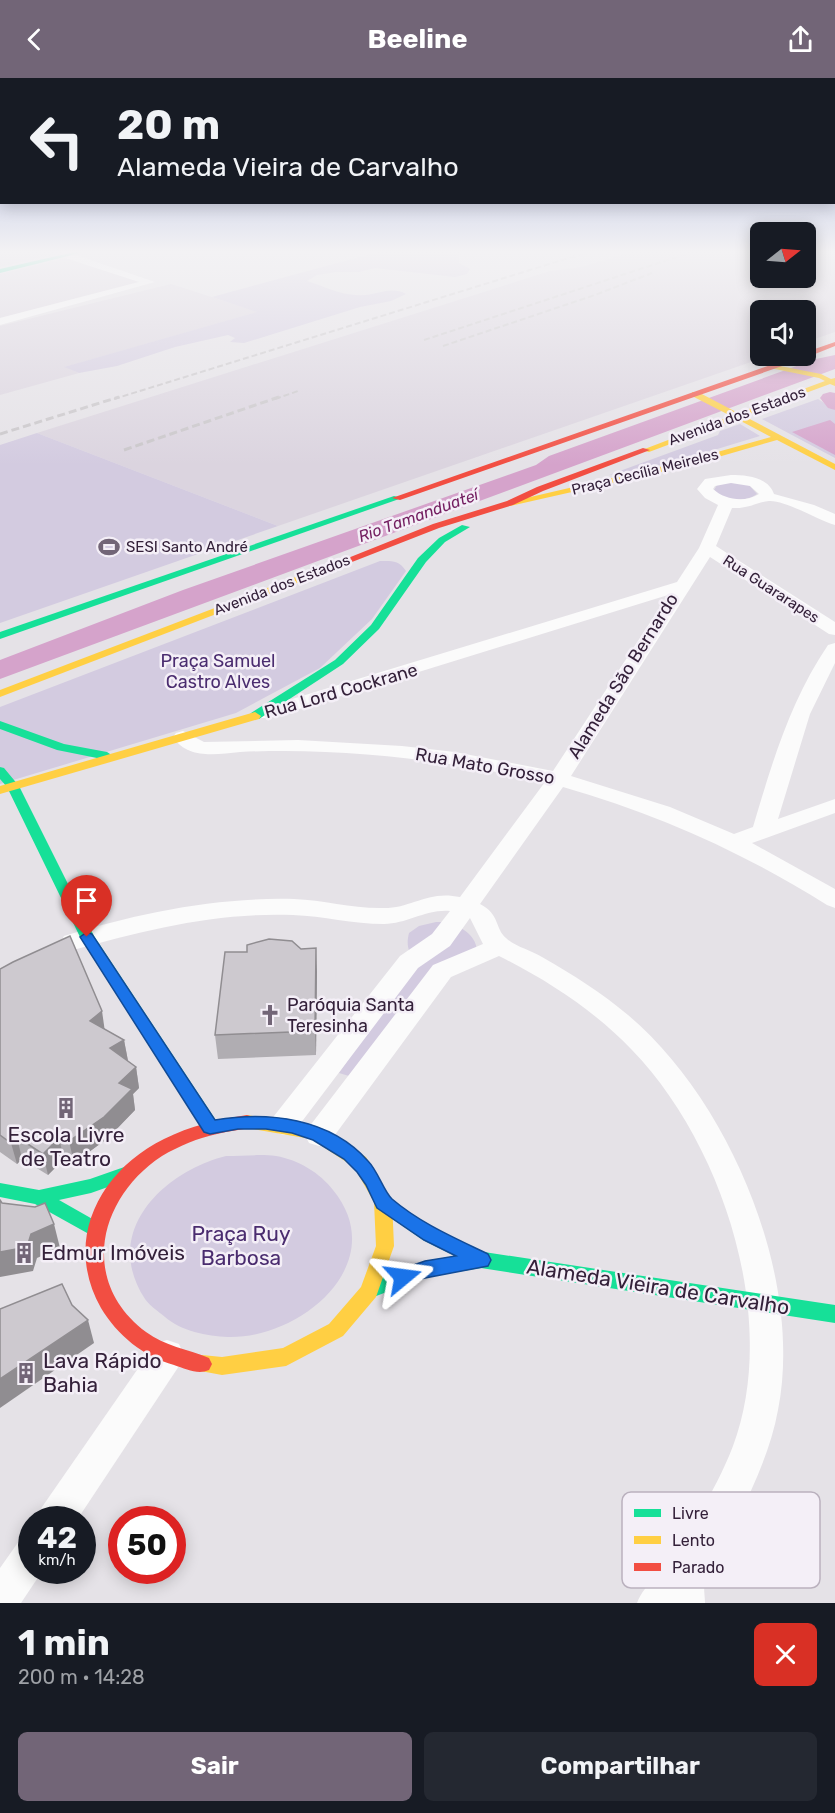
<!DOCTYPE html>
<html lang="pt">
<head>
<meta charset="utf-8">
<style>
	:root { --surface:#171b24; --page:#242831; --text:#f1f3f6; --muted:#9ea1a6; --accent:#726577 }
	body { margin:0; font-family:Rubik,sans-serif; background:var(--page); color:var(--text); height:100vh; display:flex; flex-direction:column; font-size:22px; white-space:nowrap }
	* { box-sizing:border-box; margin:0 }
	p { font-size:20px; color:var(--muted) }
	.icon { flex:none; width:33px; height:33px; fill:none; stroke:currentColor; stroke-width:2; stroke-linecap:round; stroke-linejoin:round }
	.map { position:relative; height:1525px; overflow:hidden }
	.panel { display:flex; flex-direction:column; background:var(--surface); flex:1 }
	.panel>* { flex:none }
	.hud { position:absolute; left:0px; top:0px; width:836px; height:126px; box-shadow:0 3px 15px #0003; background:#171b24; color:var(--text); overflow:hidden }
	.needle { width:39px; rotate:73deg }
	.fabs { position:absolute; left:750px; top:144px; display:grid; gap:12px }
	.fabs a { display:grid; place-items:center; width:66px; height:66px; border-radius:9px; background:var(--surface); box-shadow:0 3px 15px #0003; font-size:30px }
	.speed { position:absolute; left:18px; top:1428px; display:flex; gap:12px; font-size:30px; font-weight:700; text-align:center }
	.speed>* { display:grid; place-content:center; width:78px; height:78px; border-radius:50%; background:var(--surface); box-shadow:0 3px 15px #0003; line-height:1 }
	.speed small { font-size:15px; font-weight:400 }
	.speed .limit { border:9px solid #d22; background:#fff; color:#111 }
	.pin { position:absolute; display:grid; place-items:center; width:51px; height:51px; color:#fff; margin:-62px -26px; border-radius:50% 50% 50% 0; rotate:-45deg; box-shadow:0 0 6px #0007 }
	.pin .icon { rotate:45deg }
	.me { position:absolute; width:66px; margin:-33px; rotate:74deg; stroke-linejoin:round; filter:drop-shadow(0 0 4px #0008) }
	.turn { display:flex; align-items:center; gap:21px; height:126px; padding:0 18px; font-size:27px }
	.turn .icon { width:78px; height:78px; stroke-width:2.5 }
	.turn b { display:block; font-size:42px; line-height:51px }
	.round { display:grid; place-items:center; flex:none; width:63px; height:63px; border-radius:9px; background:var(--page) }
	.headline { display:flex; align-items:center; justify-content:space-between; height:102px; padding:0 18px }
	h1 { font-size:36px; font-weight:700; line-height:45px }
	.cta { display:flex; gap:12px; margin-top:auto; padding:12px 18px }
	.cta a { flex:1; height:69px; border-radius:9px; background:var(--accent); color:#fff; font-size:24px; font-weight:700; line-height:69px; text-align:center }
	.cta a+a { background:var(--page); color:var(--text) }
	header { display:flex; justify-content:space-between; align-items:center; height:78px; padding:0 18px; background:var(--accent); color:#fff; font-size:27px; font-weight:700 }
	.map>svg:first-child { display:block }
	.built { fill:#dbd4df }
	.green { fill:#d3cbe0 }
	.water { fill:#d5a3cb }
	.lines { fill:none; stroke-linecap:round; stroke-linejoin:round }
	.river { fill:#d5a3cb; fill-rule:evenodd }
	.street { fill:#fbfbfb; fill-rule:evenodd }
	.fast { fill:#16e098; fill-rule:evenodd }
	.slow { fill:#ffcf43; fill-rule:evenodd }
	.jam { fill:#f24e42; fill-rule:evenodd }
	.rail-far1 { stroke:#c9c6c9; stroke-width:2; stroke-dasharray:6 3; stroke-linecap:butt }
	.rail { stroke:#c9c6c9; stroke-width:3; stroke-dasharray:8 4; stroke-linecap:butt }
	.wall { fill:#b0adb2 }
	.shaded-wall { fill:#908d91 }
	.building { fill:#cdc9cf; stroke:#908d91; stroke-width:1.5 }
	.route { fill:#1a73e8; stroke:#114b97; stroke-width:1.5 }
	.labels { text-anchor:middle; stroke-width:5; stroke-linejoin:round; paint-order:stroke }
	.far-street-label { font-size:15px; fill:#34213a; stroke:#f4eff7 }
	.far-poi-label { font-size:15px; fill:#34213a; stroke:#f4eff7; text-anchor:start }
	.far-water-label { font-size:16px; font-style:italic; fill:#731d60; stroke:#f4eff7 }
	.park-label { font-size:18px; fill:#4a2c6f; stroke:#f4eff7 }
	.street-label { font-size:18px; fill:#34213a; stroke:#f4eff7 }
	.poi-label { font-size:18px; fill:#34213a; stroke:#f4eff7; text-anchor:start }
	.near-poi-label { font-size:21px; fill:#34213a; stroke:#f4eff7; text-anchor:start }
	.near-park-label { font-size:21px; fill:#4a2c6f; stroke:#f4eff7 }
	.near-street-label { font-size:21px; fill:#34213a; stroke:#f4eff7 }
	.key { fill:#f4eff7; stroke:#bab1be; stroke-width:1.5 }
	.key-label { font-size:16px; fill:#34213a }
</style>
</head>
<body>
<header><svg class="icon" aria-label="back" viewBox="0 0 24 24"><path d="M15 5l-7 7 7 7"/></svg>Beeline<svg class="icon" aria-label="share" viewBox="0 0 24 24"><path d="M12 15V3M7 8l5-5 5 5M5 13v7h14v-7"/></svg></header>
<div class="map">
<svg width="835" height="1525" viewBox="0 0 835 1525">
	<rect width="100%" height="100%" fill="#e5e2e7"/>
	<g class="built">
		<polygon points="0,174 64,174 0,189"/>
		<polygon points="630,174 760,174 760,200 806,200 806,174 835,174 835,254 806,264 806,232 760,232 760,278 768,278 278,448 37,355 550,193 582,189"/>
		<polygon points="67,180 142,203 0,240 0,196"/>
		<polygon points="171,206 258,234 65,289 79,295 0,317 0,248"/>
	</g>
	<g class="green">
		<path d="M378 174H459V185L470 191 467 196 455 199 375 190 359 194H336L317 197 307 203C327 209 343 219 365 217 379 216 392 208 406 216L391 223 360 229 244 265 230 264 235 260 228 257 175 269 117 288 79 295 64 289 257 234 212 219Z"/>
		<polygon points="818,321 835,332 835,380 762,341"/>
		<polygon points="740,346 760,358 671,385 609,397 718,357 720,353"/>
		<polygon points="37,355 278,448 0,545 0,367"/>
		<path d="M729 404 749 407 757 416C745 425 724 423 714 412L717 407Z"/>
		<path d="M380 483C392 483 399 482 406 493L372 541 320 590 236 635 0 706V629Z"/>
		<path d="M436 844C454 844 477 854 477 874L451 894 366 1003 339 995 416 883C408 874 406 867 409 855L419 848Z"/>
		<path d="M226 1078C242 1078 261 1076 276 1078 299 1082 320 1095 333 1112 392 1184 302 1261 228 1259 207 1258 181 1253 165 1239 158 1233 150 1228 145 1221 101 1154 163 1094 226 1078Z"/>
	</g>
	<g class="water">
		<polygon points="835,277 835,291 0,601 0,582 183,512 536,387 549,378 816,281"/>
		<polygon points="830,342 835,346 835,377 792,354"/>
	</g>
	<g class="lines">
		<polygon class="river" points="830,314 835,315 835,332 828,330 820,320 823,316"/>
		<g class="street">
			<polygon points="62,175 70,175 155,204 0,247 0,240 139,204 62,179"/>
			<path d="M731 397C747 397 768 399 774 416L814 427 835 436V447C818 442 785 422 769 423 757 424 749 431 732 430L716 468 835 544V557L829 556 710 479 571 698 670 729 734 756 753 749C772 685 790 623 828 567L835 565V585L810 636 778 741 835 721V735L752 765 835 811V830L827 827C744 775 658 736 563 709L480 826C500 836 495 851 506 860 516 869 531 872 542 879 572 896 602 915 628 937 730 1023 804 1200 778 1332 771 1371 754 1407 737 1442 729 1457 722 1472 715 1487 712 1492 707 1497 705 1502 703 1509 705 1518 705 1525H637C645 1504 664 1495 677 1477 686 1465 693 1451 699 1438 711 1415 724 1392 733 1368 780 1242 723 1066 632 972 595 933 547 902 499 878L451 899 329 1065 319 1068 309 1065 305 1057 309 1049 433 887 483 866 470 840 450 868 418 890 294 1054 284 1057 274 1054 270 1046 274 1038 400 878 432 856 450 833C426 831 407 846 384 846 353 846 323 838 293 837 217 834 145 852 73 872L64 870 61 864 64 858C138 835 216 819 294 821 324 822 354 831 384 830 412 830 428 812 460 819L545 704C446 682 342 669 240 674 217 676 188 682 173 659L176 655 183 653 204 664 298 662 402 668 455 674 553 693 668 517 270 640H256L253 636 256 632 677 504 699 470 718 427 705 420 697 411 705 401ZM731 405 750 408 759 416C745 425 725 422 713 411L715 408Z"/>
			<polygon points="167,1262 179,1266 184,1277 179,1288 77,1442 37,1442 42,1429 155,1266"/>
			<polygon points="32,1457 32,1492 43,1492 21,1525 0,1525 0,1490 19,1463"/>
		</g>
		<g class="fast">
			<polygon points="74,174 84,174 0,195 0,191"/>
			<polygon points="394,418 402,420 0,561 0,554"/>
			<polygon points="462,447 470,449 445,464 426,484 379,551 343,586 259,641 251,641 249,638 251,635 335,582 371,547 418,480 439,460"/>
			<polygon points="0,643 64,666 107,674 113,678 107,682 57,672 0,651"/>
			<polygon points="0,689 4,690 19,708 94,858 217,1044 220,1049 217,1054 211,1056 205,1054 80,859 7,709 0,701"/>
			<polygon points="130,1087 136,1089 139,1094 136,1099 91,1115 59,1122 103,1147 105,1152 103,1157 96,1160 35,1126 0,1119 0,1105 39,1112 90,1101"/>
			<polygon points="383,1118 437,1152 484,1174 835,1227 835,1245 481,1190 426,1199 371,1220 364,1218 361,1212 364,1206 425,1183 455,1178 423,1162 377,1130 374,1125 377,1120"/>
		</g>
		<g class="slow">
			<polygon points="770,286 821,296 831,301 835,300 835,308 830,306 744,338 835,386 835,392 777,362 687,388 510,428 505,425 685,383 771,359 737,341 649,374 642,372 731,338 692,318 692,314 698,314 738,335 825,303 819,300 770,290"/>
			<polygon points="348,479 353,482 352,484 0,619 0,612"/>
			<polygon points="255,634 261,638 259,641 0,716 0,708"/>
			<polygon points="247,1037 321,1050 366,1079 392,1123 394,1168 376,1219 343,1258 286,1288 222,1297 195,1292 192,1286 195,1280 202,1277 222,1279 283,1270 329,1246 361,1209 376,1168 374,1124 354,1089 311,1061 241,1049 238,1044 241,1039"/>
		</g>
		<g class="jam">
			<polygon points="835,264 835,268 805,280 400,422 392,420 796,278 806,278 806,274"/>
			<polygon points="643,370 650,372 543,413 513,427 439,450 352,484 344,484 343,482 433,446 507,423 537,409"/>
			<path d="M247 1037 253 1039 256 1044 253 1049C241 1052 229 1053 217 1056 198 1060 179 1068 162 1078 98 1120 79 1204 146 1254 165 1268 187 1271 209 1280L212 1286 209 1292C198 1297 186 1291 174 1287 144 1279 117 1257 101 1230 63 1163 99 1093 164 1061 190 1048 219 1041 247 1037Z"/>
		</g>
		<g class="rail-far1">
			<polyline points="424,262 692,174"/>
			<polyline points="443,268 595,217 652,195"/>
			<polyline points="114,321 588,174"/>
			<polyline points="275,321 298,313"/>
		</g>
		<g class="rail">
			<polyline points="0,356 119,319"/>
			<polyline points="124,372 279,319"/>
		</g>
	</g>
	<g class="wall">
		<polygon points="0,891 124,962 128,983 136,989 139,1010 133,1016 135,1032 108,1060 74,1085 64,1081 48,1097 22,1081 17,1086 0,1074"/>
		<polygon points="317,893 316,977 218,981 215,957"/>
	</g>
	<g class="shaded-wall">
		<polygon points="316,870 317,893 316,977 315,953"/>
		<polygon points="102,933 105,954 90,943"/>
		<polygon points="124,962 128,983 110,970"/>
		<polygon points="136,989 139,1010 133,1016 135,1032 108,1060 74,1085 69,1063 119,1005"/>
		<polygon points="17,1059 22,1081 17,1086 11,1065"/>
		<polygon points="59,1060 64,1081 48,1097 43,1076"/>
		<polygon points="54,1146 60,1170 37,1180 33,1193 0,1199 0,1174 31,1156"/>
		<polygon points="88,1242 94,1265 0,1330 0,1301"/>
	</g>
	<g class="building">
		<polygon points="70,858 102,933 90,943 124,962 110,970 136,989 119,1005 132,1011 104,1039 69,1063 59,1060 43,1076 17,1059 11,1065 0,1057 0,891 13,884"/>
		<polygon points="269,861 292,863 301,871 316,870 315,953 215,957 225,874 247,874 247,867"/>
		<polygon points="0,1122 2,1125 35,1129 45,1125 54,1146 31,1156 27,1169 0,1174"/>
		<polygon points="62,1206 72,1227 88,1242 0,1301 0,1231"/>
	</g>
	<linearGradient id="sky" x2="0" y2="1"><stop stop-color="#a0addc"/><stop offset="0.45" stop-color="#f3f2f4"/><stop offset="1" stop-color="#f3f2f4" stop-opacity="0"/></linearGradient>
	<rect width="835" height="387" fill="url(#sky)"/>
	<path class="route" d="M87 854 92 856 215 1042C268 1033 330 1040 368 1083 378 1093 384 1114 392 1121 420 1145 455 1160 488 1176L491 1182 488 1188 425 1200 403 1207 396 1204 394 1199 396 1193 425 1183 456 1178 424 1162 377 1130 366 1107 357 1094 344 1081 313 1062 292 1055 266 1051H238L210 1056 204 1054 80 859Z"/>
	<defs>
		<symbol id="stadium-bare" viewBox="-9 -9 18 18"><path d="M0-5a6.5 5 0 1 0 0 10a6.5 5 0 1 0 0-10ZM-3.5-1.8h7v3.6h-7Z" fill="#726577" stroke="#f4eff7" stroke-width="2.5" paint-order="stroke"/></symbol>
		<symbol id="church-bare" viewBox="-9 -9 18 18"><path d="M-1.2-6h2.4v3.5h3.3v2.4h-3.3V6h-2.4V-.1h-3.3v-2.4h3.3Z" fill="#726577" stroke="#f4eff7" stroke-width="2.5" paint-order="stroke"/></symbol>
		<symbol id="building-bare" viewBox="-9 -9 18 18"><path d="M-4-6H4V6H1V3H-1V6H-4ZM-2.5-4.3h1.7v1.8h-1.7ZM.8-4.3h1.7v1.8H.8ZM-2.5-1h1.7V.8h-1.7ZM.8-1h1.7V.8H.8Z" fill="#726577" stroke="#f4eff7" stroke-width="2.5" paint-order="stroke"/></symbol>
	</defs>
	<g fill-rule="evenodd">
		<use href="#stadium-bare" x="94" y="454" width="30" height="30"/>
		<use href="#church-bare" x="255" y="922" width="30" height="30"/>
		<use href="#building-bare" x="51" y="1015" width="30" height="30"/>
		<use href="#building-bare" x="9" y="1160" width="30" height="30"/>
		<use href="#building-bare" x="11" y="1280" width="30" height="30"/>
	</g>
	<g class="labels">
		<g class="far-street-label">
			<text transform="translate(737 338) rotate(-20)" y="5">Avenida dos Estados</text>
			<text transform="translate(645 394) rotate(-14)" y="5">Praça Cecília Meireles</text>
			<text transform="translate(282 507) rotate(-21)" y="5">Avenida dos Estados</text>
			<text transform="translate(771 511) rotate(33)" y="5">Rua Guararapes</text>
		</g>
		<g class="far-poi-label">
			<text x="126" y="474">SESI Santo André</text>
		</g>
		<g class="far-water-label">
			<text transform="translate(418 437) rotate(-20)" y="6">Rio Tamanduateí</text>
		</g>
		<g class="park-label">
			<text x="218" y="589">Praça Samuel<tspan x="218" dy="21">Castro Alves</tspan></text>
		</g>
		<g class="street-label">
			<text transform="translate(623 598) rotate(-58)" y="6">Alameda São Bernardo</text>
			<text transform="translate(341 613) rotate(-16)" y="6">Rua Lord Cockrane</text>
			<text transform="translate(485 688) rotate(10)" y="6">Rua Mato Grosso</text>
		</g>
		<g class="poi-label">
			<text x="287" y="933">Paróquia Santa<tspan x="287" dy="21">Teresinha</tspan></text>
		</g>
		<g class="near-poi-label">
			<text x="66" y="1064" text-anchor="middle">Escola Livre<tspan x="66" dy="24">de Teatro</tspan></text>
			<text x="41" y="1182">Edmur Imóveis</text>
			<text x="43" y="1290">Lava Rápido<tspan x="43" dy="24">Bahia</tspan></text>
		</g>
		<g class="near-park-label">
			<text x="241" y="1163">Praça Ruy<tspan x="241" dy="24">Barbosa</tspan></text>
		</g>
		<g class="near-street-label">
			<text transform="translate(658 1209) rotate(9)" y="7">Alameda Vieira de Carvalho</text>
		</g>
	</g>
	<rect x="622" y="1414" width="198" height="96" rx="9" class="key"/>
	<rect x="634" y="1431" width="27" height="8" fill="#16e098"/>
	<rect x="634" y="1458" width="27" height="8" fill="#ffcf43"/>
	<rect x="634" y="1485" width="27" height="8" fill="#f24e42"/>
	<g class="key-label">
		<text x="672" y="1441">Livre</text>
		<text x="672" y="1468">Lento</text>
		<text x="672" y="1495">Parado</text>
	</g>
</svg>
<div class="fabs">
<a><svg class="needle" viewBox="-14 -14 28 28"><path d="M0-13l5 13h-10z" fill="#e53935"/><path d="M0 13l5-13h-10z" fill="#9ea1a6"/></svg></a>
<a><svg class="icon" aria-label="sound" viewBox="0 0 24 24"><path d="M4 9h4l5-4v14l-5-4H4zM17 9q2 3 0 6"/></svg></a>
</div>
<div class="speed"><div>42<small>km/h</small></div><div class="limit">50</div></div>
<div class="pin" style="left:87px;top:859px;background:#d93025"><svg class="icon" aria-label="arrive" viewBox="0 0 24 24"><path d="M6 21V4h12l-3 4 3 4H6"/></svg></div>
<svg class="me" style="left:403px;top:1199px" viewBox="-20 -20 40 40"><path d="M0-17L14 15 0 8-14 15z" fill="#1a73e8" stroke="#fff" stroke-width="4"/></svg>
<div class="hud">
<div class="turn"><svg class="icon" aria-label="left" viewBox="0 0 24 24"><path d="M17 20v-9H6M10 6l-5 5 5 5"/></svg><div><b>20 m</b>Alameda Vieira de Carvalho</div></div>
</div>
</div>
<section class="panel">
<div class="headline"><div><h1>1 min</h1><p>200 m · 14:28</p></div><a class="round" style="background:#d93025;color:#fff"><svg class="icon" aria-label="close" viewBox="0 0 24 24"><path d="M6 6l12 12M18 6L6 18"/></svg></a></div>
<div class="cta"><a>Sair</a><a>Compartilhar</a></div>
</section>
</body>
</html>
